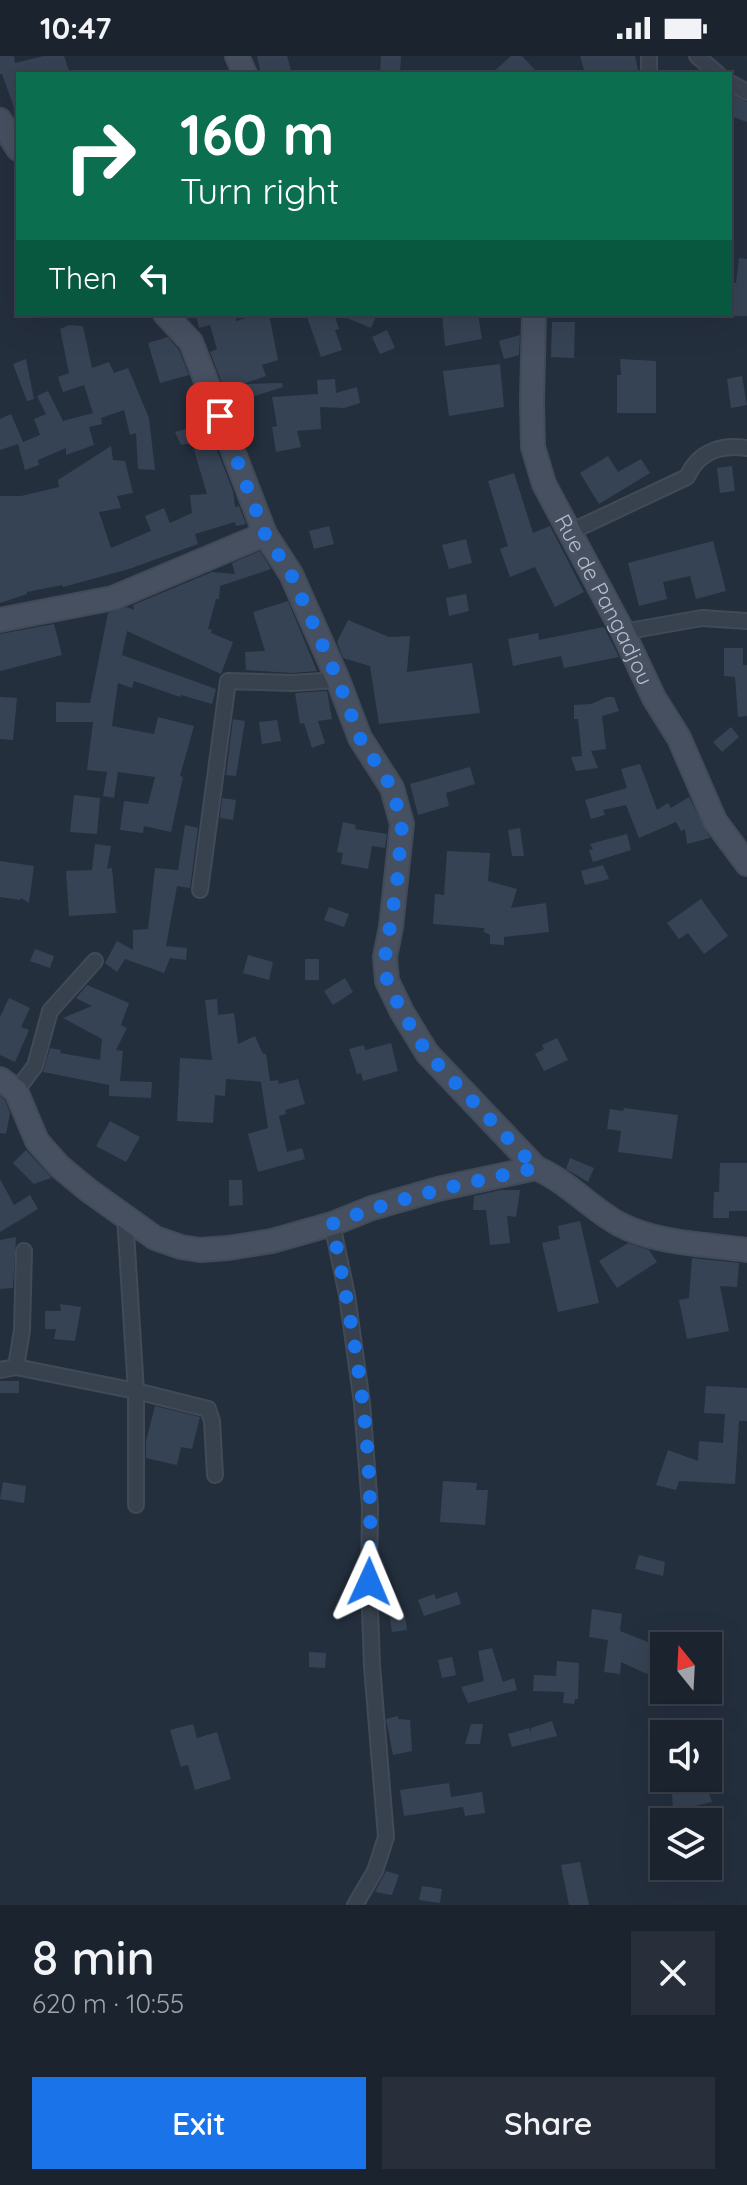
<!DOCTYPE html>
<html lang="en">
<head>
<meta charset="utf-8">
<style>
	:root { --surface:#1b232e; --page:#282f3a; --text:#f1f3f6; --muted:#a0a4aa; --line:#39404a; --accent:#1a73e8 }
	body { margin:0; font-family:Quicksand,sans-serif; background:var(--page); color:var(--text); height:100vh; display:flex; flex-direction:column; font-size:30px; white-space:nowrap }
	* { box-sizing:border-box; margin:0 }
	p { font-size:26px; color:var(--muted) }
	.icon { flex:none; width:44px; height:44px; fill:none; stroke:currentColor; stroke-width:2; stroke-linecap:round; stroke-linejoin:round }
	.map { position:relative; height:1849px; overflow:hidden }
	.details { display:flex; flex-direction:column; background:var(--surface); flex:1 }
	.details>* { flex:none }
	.banner { position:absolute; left:16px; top:16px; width:716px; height:244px; border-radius:0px; box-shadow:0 8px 32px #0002,0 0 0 2px var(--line); background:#0b6e4f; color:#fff; overflow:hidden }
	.needle { width:52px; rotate:342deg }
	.controls { position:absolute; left:650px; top:1576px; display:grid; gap:16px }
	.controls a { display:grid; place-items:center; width:72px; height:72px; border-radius:0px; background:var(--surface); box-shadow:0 8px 32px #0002,0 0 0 2px var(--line); font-size:40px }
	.pin { position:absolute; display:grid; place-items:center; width:68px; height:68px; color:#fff; margin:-34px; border-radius:16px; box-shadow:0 4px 12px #0006 }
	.me { position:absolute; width:88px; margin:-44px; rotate:1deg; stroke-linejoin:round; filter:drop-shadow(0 0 6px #0008) }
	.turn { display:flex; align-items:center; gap:28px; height:168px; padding:0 32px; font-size:36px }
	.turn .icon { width:104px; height:104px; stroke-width:2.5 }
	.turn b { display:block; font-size:56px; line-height:68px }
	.then { display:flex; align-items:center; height:76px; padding:0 32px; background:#0003; gap:16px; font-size:30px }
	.round { display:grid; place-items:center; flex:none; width:84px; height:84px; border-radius:0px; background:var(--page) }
	.summary { display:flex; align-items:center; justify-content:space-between; height:136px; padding:0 32px }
	h1 { font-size:48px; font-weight:600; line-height:60px }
	.cta { display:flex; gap:16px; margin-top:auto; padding:16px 32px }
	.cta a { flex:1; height:92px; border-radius:0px; background:var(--accent); color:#fff; font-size:32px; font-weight:600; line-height:92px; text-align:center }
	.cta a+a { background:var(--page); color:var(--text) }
	.status { display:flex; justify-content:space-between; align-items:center; height:56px; padding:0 40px; background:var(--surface); direction:ltr }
	.status svg { height:22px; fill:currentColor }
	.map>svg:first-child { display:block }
	.building { fill:#364354 }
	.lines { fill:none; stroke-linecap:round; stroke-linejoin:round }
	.street-casing { stroke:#414a57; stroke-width:18 }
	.secondary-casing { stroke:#414a57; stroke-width:26 }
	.street { stroke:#38414e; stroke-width:14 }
	.secondary { stroke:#465061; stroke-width:22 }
	.route { stroke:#1a73e8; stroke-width:14; stroke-dasharray:0 25.2 }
	.labels { text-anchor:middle; stroke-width:8; stroke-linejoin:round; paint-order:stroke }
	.street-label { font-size:22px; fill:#b4bcc9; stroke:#1d2633 }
</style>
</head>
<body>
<div class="status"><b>10:47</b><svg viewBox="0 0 49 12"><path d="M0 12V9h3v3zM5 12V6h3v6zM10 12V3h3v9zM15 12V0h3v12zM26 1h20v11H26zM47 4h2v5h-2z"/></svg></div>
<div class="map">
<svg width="747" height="1849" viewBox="0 0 747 1849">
	<rect width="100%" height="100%" fill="#242f3e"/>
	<g class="building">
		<polygon points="0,0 14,0 15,7 44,0 64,0 70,18 18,18 16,57 2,18 0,18"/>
		<polygon points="257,0 287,0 292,18 261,18"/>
		<polygon points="381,0 401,0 400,18 380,18"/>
		<polygon points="511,0 522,0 539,18 491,18"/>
		<polygon points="580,0 635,0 639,18 585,18"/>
		<polygon points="730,38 747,46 747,66 730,60"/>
		<polygon points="739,202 747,203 747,260 730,260 730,227 736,227"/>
		<polygon points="196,258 237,258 236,265 258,258 269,258 278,304 262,309 266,320 243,328 282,327 283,331 230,348 210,296 217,293 210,269 199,272"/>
		<polygon points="306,258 334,258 339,273 335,274 342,294 321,301"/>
		<polygon points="337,258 377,258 371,272"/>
		<polygon points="442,258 478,258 482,283 445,290"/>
		<polygon points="552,266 575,266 574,302 551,301"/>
		<polygon points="69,269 83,270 92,312 109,306 114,317 128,312 149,362 155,414 138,413 136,377 130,379 124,354 101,362 102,368 89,371 94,389 66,399 66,392 38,404 39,409 25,414 18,388 0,394 0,363 11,358 23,386 40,379 34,363 46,358 37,340 48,335 63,365 93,357 84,329 63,336 58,321 69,317 60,273"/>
		<polygon points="387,274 395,292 380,298 372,281"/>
		<polygon points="520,279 519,299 504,303 499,285"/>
		<polygon points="168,281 179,294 189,319 160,327 148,287"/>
		<polygon points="26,303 34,343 27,345 13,308"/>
		<polygon points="620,303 656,305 656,357 617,357 617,319 621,319"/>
		<polygon points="500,308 504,351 449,360 443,315"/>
		<polygon points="742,320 747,349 731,352 727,323"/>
		<polygon points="335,323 336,337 357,331 360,347 344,352 320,351 321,373 297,375 301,391 276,396 272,371 277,370 272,341 318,338 317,324"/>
		<polygon points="200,350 233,435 235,451 239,450 246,468 236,470 235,466 195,478 198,488 129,513 63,531 62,529 27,536 27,538 0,547 0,440 21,440 59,431 58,424 111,390 113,404 125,405 133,437 117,440 121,452 99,456 111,492 151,475 145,460 164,452 170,467 192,457 190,439 207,438 192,387 181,389 175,376 196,370 192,351"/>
		<polygon points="608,400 618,416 641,403 650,417 599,448 580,417"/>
		<polygon points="732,410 735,435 720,437 717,412"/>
		<polygon points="514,417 533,477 550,470 584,536 555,551 535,511 510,521 500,493 508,490 488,425"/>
		<polygon points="329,470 334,488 314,493 309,475"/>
		<polygon points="466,483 472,507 449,513 442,489"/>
		<polygon points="713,485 726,535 696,543 690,520 663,526 667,543 639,550 628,507"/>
		<polygon points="260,495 271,513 220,530 219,543 216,543 208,573 212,574 211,577 233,586 221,618 127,575 122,599 216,633 212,648 181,639 180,641 134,625 132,632 118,627 112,670 154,678 158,661 194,670 180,720 183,721 171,776 144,770 143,777 120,774 124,745 148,748 155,721 118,716 114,742 103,740 107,716 87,714 93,666 56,666 56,646 90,647 108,557 127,551 134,554 133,549 212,516 235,518 232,507"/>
		<polygon points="466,538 469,555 449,560 446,542"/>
		<polygon points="288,545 317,615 292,617 246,614 245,596 265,595 253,556"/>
		<polygon points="348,564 389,581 410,580 407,616 472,607 480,657 379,668 370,610 343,602 337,586"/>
		<polygon points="54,568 62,599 0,615 0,578"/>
		<polygon points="604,571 619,601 564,612 561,600 513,610 508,583 538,577 539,584"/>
		<polygon points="724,592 743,592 743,609 747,609 747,660 738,661 735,621 724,620"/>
		<polygon points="327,635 332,663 318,665 325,687 312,692 304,667 300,668 295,637"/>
		<polygon points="0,641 17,642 13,684 0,683"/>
		<polygon points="607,641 614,641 619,655 602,660 606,693 591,695 598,712 576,715 571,701 582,700 578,663 574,663 574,649 591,648"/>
		<polygon points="233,663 245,665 236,720 226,719"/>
		<polygon points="277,664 281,685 262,688 259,666"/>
		<polygon points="731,671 739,681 722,696 713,686"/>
		<polygon points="640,708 657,754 668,747 671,752 689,741 710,782 687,788 685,773 681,775 676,766 639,782 626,749 603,754 605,759 591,763 585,744 627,732 621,713"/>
		<polygon points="470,711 475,728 446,737 449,750 418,759 410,728"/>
		<polygon points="74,739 100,742 97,778 70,776"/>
		<polygon points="222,742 236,744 233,764 220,762"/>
		<polygon points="343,766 356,769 355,773 387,778 385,792 372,790 368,813 341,808 343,797 337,796"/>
		<polygon points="185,769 198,772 190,832 177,830 166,890 187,892 186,904 170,902 164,917 125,903 117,916 105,907 117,885 133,894 133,874 148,873 155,812 178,814"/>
		<polygon points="520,772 524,800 512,800 508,774"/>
		<polygon points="627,778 631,794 593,806 589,794 593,793 590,788"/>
		<polygon points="95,788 111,790 107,813 112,812 116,857 69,860 66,815 92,814"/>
		<polygon points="447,795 490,797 488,825 517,833 511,852 546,847 549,876 504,881 504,889 490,888 490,879 484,876 484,872 433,868 435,838 444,839"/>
		<polygon points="0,805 34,810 29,847 21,842 20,844 0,841"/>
		<polygon points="603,809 609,823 585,829 581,815"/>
		<polygon points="701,843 728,880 704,898 688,877 679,883 667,867"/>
		<polygon points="329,851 349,858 344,871 324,864"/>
		<polygon points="35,893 54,900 50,912 30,905"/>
		<polygon points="248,899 273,906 269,924 243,917"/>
		<rect x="305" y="903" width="14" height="21"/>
		<polygon points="345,922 353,936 333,949 324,935"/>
		<polygon points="87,929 129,947 121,969 127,972 116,994 123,995 120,1025 152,1026 151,1042 109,1040 109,1029 43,1016 50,992 61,994 60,997 100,1004 102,983 63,962 92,950 76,942"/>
		<polygon points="9,942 30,952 21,971 29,974 15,1006 0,999 0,961"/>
		<polygon points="217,943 218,959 234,957 238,988 255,980 263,998 266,998 270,1025 278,1024 279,1028 298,1023 305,1048 285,1054 286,1058 279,1060 287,1096 302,1092 305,1103 258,1116 248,1078 268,1072 261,1026 264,1026 226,1023 225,1040 215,1039 213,1067 177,1065 180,1002 212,1004 205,944"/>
		<polygon points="557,982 568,1004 544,1015 535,998 544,993 542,989"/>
		<polygon points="391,987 398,1015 363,1025 361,1017 357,1018 349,993 364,989 365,994"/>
		<polygon points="0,1040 5,1044 10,1057 6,1078 0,1077"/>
		<polygon points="624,1052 678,1059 672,1103 618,1096 621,1075 607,1073 610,1053 623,1055"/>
		<polygon points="110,1065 140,1081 126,1106 96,1090"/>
		<polygon points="26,1094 49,1119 51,1122 34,1128 13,1107"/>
		<polygon points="570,1102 594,1112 588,1126 566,1113"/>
		<polygon points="720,1107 747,1107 747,1155 729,1155 729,1162 713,1162 714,1136 719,1136"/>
		<polygon points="0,1123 14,1149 30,1139 38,1153 0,1176"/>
		<polygon points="229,1124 242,1124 243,1149 229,1150"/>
		<polygon points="501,1134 520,1134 516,1161 507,1160 510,1187 490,1189 486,1154 473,1154 474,1140"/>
		<polygon points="580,1165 599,1247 558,1256 542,1187 560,1183 558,1170"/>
		<polygon points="16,1181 13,1232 0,1233 0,1184"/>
		<polygon points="628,1187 649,1194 657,1206 617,1232 599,1205"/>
		<polygon points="692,1202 739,1207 737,1231 720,1230 729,1275 687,1283 679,1244 689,1242"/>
		<polygon points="60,1248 81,1251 75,1285 54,1283 56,1273 45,1273 45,1255 61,1255"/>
		<rect x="0" y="1325" width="19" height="12"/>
		<polygon points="706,1330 747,1332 747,1365 739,1365 735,1428 679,1425 676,1434 656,1429 668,1394 698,1405 699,1385 723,1387 725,1358 704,1357"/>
		<polygon points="155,1350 200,1361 192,1393 181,1391 177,1409 146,1402 146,1385"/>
		<polygon points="443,1425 477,1427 476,1434 488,1434 485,1469 440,1466"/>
		<polygon points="3,1426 26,1430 24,1447 0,1443"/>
		<polygon points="639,1499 665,1506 663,1520 635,1513"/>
		<polygon points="457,1536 461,1548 424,1560 418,1544 434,1538 436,1543"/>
		<polygon points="592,1553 622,1558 620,1575 663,1592 647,1618 621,1606 620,1618 604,1616 608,1584 589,1581"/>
		<polygon points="405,1560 407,1574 392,1576 390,1562"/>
		<polygon points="492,1592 503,1626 514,1622 517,1634 468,1647 461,1631 484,1625 478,1595"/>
		<polygon points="309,1596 326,1597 325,1612 309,1611"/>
		<polygon points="452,1601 456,1619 442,1622 438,1604"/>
		<polygon points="557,1605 579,1607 578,1643 575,1643 574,1648 563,1647 564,1636 533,1635 534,1619 556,1620"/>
		<polygon points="398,1660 398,1663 410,1664 412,1695 393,1699 386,1663"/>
		<polygon points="552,1665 557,1680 512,1691 508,1678 529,1672 531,1677 531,1672"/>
		<polygon points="193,1668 197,1682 217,1676 231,1723 195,1734 188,1709 181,1711 170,1674"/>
		<polygon points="471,1668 483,1668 480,1688 465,1688"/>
		<polygon points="662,1722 704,1722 712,1746 673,1755 672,1736"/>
		<polygon points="449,1727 451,1741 482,1736 485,1757 465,1760 463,1751 404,1760 400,1734"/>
		<polygon points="580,1806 589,1849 569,1849 561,1809"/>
		<polygon points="386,1815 399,1819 392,1839 375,1836"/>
		<polygon points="422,1830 442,1833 440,1847 419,1844"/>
	</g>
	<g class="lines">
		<defs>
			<g id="street">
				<polyline points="649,0 649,18"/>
				<polyline points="697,0 718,18"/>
				<polyline points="730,27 747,36"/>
				<path d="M570 476 687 421C698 396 721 388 747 392"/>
				<polyline points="623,576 702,562 747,565"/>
				<polyline points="200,834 228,625 292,627 338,624"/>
				<polyline points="16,1035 35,1010 50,955 95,905"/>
				<polyline points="125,1160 136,1335 136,1449"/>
				<polyline points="332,1168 347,1239 362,1347 370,1451 369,1526 372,1610 386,1781 375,1815 355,1849"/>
				<polyline points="16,1311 136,1335 208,1353 212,1365 215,1419"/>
				<polyline points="0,1314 16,1311 22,1274 24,1195"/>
			</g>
			<g id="secondary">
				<polyline points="237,0 245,18"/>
				<polyline points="0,64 18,93"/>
				<path d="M165 258 191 286 265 478 291 518 338 624 360 682 392 732 402 768 391 871 385 901 387 925 402 956 427 997 536 1112C567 1125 590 1152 619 1168 657 1188 705 1188 747 1194"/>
				<path id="s1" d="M534 258 532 345 533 391 544 428 623 576 654 642 679 682 715 765 747 808"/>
				<polyline points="0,564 113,542 265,478"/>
				<polyline points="0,1023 16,1035 37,1085 59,1110 88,1134 155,1182 181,1191 200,1194 228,1192 272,1185 332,1168 372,1152 438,1133 536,1112"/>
			</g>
		</defs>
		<use href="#street" class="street-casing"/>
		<use href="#secondary" class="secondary-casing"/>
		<use href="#street" class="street"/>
		<use href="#secondary" class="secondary"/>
	</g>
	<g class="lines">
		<path class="route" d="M220 360 265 478 291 518 338 624 360 682 392 732 402 768 397 827 385 901 387 925 402 956 427 997 536 1112C467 1127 398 1141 332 1168 351 1262 369 1357 370 1453 371 1477 369 1502 369 1526"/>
	</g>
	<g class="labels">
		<g class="street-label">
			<text dy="8" stroke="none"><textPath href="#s1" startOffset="302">Rue de Pangadjou</textPath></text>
		</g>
	</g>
</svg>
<div class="controls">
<a><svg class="needle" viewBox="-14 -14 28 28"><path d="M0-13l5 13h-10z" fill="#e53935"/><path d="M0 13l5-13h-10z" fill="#a0a4aa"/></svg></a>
<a><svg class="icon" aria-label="sound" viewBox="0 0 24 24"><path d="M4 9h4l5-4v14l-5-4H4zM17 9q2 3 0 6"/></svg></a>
<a><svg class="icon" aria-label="layers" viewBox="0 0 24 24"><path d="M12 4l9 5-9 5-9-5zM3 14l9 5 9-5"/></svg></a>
</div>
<div class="pin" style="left:220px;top:360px;background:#d93025"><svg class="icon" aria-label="arrive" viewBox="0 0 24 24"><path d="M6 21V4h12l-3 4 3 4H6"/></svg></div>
<svg class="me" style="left:369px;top:1526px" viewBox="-20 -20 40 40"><path d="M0-17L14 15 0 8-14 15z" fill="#1a73e8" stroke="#fff" stroke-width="4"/></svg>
<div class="banner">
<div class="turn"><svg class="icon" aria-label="right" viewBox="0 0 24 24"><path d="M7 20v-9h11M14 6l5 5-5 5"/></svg><div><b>160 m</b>Turn right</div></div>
<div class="then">Then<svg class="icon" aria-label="left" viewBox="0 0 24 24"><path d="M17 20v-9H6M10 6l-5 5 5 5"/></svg></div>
</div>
</div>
<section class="details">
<div class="summary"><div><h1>8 min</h1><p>620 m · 10:55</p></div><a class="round"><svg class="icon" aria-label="close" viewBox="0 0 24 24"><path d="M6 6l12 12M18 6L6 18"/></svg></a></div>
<div class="cta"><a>Exit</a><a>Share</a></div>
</section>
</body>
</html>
